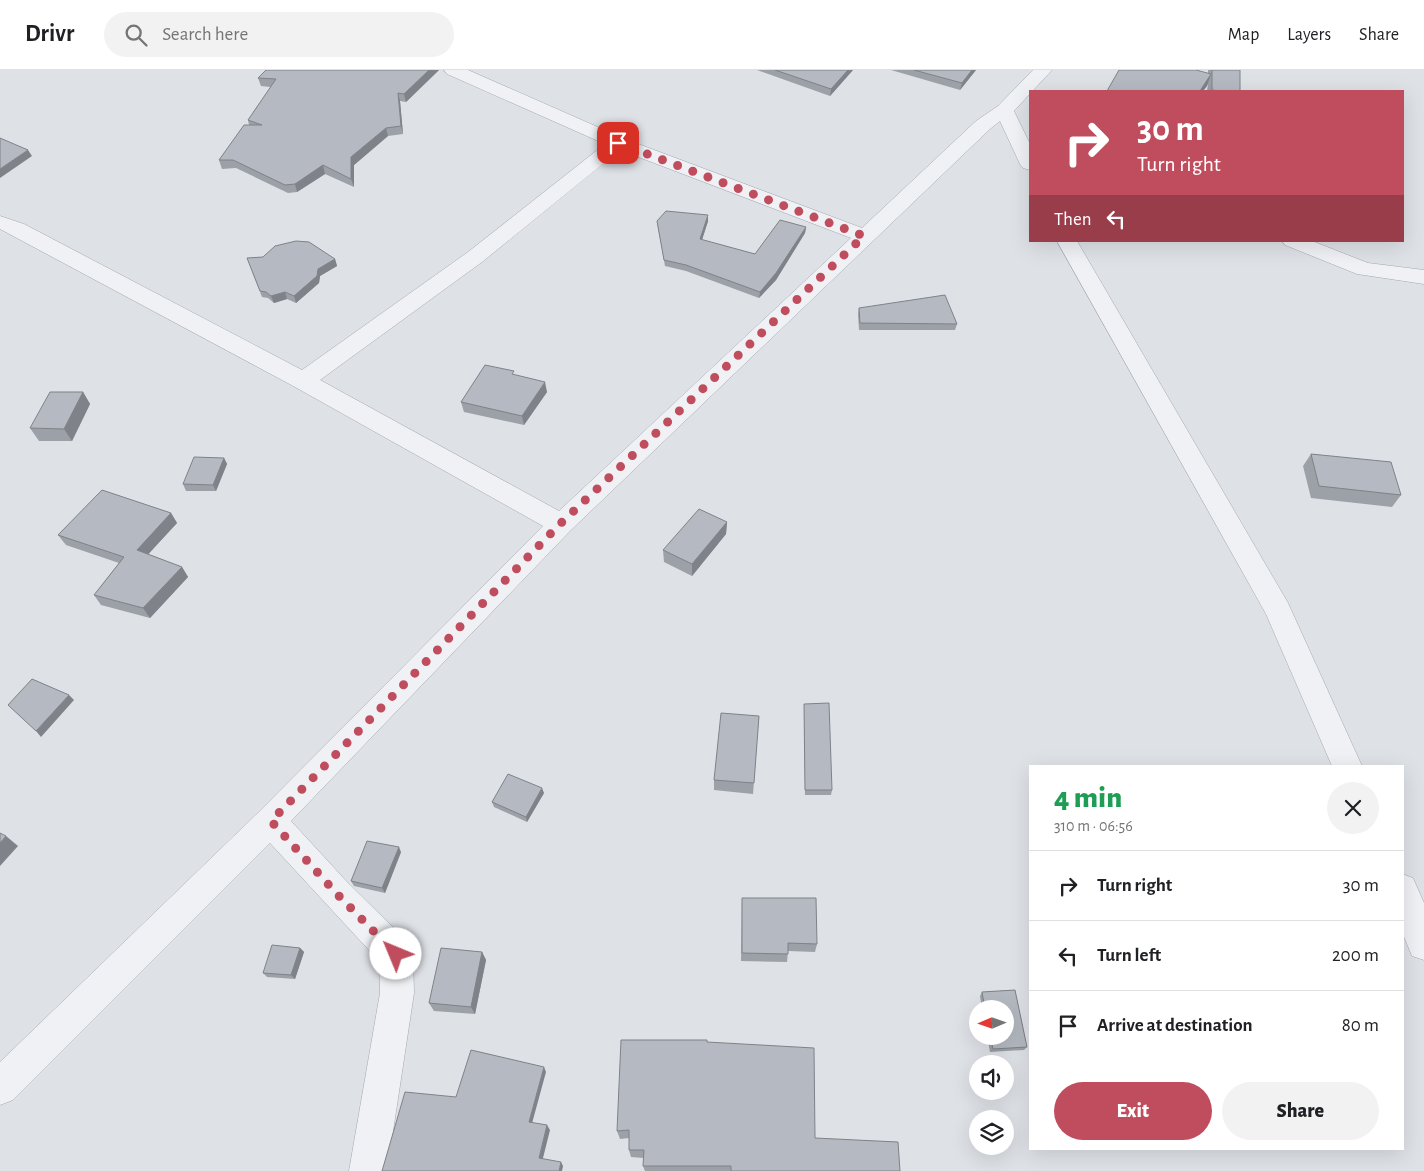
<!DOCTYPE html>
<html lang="en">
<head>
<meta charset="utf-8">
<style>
	:root { --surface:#fff; --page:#f2f2f2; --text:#202124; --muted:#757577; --line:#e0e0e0; --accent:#c04d5e }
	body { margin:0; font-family:"Alegreya Sans",sans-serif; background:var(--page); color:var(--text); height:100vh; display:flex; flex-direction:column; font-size:19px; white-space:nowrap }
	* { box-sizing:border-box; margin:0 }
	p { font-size:16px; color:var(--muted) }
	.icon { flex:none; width:28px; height:28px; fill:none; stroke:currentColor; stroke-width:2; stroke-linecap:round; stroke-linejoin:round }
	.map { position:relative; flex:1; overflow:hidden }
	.side { position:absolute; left:1029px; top:695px; width:375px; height:385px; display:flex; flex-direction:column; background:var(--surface); border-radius:0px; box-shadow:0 5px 20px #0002 }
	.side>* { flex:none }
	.hud { position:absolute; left:1029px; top:20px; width:375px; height:152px; border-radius:0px; box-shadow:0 5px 20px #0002; background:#c04d5e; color:#fff; overflow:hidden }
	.needle { width:32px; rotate:268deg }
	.controls { position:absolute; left:969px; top:930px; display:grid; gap:10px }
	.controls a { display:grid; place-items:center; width:45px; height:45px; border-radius:50%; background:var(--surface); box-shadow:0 5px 20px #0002; font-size:25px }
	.pin { position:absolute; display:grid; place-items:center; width:42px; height:42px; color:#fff; margin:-21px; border-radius:10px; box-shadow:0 2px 8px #0006 }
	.me { position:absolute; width:55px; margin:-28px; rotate:315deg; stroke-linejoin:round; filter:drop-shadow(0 0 4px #0008) }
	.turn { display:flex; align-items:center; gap:18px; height:105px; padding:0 25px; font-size:22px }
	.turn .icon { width:65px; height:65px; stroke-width:2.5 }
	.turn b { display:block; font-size:35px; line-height:42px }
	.then { display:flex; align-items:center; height:48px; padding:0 25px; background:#0003; gap:10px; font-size:19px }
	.round { display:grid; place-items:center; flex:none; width:52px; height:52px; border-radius:26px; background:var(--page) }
	.headline { display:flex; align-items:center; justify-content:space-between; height:85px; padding:0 25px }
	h1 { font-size:30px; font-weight:800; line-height:38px; color:#1e9e55 }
	.primary-button { display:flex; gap:10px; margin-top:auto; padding:10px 25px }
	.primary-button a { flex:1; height:58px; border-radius:30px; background:var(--accent); color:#fff; font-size:20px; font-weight:800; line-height:58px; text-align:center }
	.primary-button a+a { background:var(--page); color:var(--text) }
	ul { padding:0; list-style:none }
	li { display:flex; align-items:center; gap:15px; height:70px; padding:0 25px; border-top:1px solid var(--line) }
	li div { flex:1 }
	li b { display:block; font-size:19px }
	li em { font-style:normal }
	header { display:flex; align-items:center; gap:30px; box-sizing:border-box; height:70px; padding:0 25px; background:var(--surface); border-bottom:1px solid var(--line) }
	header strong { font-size:24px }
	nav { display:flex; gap:28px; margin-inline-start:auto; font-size:18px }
	.search { width:350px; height:45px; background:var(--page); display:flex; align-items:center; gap:12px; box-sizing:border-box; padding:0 18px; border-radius:28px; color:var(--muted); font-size:19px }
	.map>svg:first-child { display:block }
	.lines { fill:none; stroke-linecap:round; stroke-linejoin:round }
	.street-casing { stroke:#a4a8af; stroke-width:1 }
	.street { fill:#f0f1f5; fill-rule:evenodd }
	.wall { fill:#9ca0a7 }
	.shaded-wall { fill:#7f8288 }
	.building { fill:#b5bac2; stroke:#7f8288 }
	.route { stroke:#c04d5e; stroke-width:9; stroke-dasharray:0 16.2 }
</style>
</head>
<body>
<header>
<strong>Drivr</strong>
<div class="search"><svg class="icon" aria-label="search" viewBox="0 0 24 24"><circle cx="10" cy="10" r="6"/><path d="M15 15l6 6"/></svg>Search here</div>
<nav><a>Map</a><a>Layers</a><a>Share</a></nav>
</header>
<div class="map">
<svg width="1424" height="1101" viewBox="0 0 1424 1101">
	<rect width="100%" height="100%" fill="#dee1e6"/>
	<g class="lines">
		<defs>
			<g id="street">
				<path d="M444 0H468L625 69 862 158 976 51 998 36 1033 0H1052L1014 41 1030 74V100L1023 98 1020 94 1000 51 990 59 570 461 291 751 348 813 408 872 413 884 414 923 387 1101H349L380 923 379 891 270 773 13 1030 0 1035V992L260 741 543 456 295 317 0 159V146L24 154 302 300 468 182 605 74 447 4ZM620 80 851 168 559 441 320 310 482 192Z"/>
				<polygon points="1057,171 1077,171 1288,533 1362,696 1332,696 1266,544"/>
				<polygon points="1282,171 1312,171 1368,193 1424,200 1424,214 1357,204 1285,175"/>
				<polygon points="1402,804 1413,808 1424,833 1424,890 1412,886 1402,862"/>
			</g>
		</defs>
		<use href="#street" class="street-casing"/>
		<use href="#street" class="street"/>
	</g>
	<g class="wall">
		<polygon points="439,0 406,32 400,31 403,64 388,66 354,95 354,117 325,104 297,122 288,123 236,98 222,99 219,90 249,55 248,50 271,17 261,16 258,8"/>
		<polygon points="757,0 853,0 830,26"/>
		<polygon points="891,0 976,0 960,20"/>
		<polygon points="1208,0 1212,0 1240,21 1207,21 1208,14 1203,21 1107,21 1208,3"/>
		<polygon points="657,151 708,151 702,170 755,184 806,157 805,163 776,210 759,228 686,201 665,196 658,158"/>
		<polygon points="263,187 335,189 337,196 320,206 319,213 296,233 287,229 274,233 268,228 262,227 247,188"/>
		<polygon points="859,238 957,254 955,260 859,260 858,244"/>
		<polygon points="83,322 90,334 72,371 39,371 30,358"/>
		<polygon points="547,322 524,355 464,342 461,332"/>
		<polygon points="1311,384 1401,425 1392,437 1311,428 1303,396"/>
		<polygon points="224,388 227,394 216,421 186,421 183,414"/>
		<polygon points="171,443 177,453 148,484 182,497 188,507 150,548 101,535 94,525 119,493 66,475 58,465"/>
		<polygon points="727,452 726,464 692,506 664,492 663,480"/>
		<polygon points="804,634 832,720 831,725 805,725 804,639"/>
		<polygon points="759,646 753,724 714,720 714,710"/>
		<polygon points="544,723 527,752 494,737 492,732"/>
		<polygon points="401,782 385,823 354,816 351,811"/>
		<polygon points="742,828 817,874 815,882 788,881 787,892 741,891"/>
		<polygon points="300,878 304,882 295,909 267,907 263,903"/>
		<polygon points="482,882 486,890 475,944 434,941 429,933"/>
		<polygon points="1015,920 1027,977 1024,980 990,982 987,966 1005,966 1005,939 982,939 980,926 982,922"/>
		<polygon points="707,972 815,1068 900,1101 645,1101 643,1096 644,1088 631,1087 629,1080 629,1068 620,1069 617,1061"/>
	</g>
	<g class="shaded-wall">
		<polygon points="429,0 439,0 406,32 404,24"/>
		<polygon points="848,0 853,0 830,26 831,19"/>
		<polygon points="972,0 976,0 960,20 962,13"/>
		<polygon points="1211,4 1207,16 1203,21 1200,21"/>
		<polygon points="398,23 400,31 403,64 401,56"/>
		<polygon points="386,58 388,66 354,95 354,117 351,109 351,87"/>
		<polygon points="28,80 32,86 0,108 0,99"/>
		<polygon points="323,95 325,104 297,122 295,114"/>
		<polygon points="708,145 708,151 700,176 700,169"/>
		<polygon points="806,157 805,163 776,210 759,228 760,222"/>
		<polygon points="335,189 337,196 320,206 319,213 296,233 294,226 318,199"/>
		<polygon points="285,222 287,229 274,233 271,226"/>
		<polygon points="545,312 547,322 524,355 522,346"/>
		<polygon points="83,322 90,334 72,371 64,359"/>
		<polygon points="224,388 227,394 216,421 213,415"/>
		<polygon points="171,443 177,453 143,490 137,480"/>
		<polygon points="727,452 726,464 692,506 692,494"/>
		<polygon points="182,497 188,507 150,548 143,538"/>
		<polygon points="69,625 74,630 41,667 36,661"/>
		<polygon points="542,718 544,723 527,752 526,747"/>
		<polygon points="6,766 18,776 0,796 0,773"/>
		<polygon points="399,777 401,782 385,823 382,818"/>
		<polygon points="300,878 304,882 295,909 291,905"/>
		<polygon points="482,882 486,890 475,944 471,937"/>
		<polygon points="544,997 546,1002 531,1057 529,1052"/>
		<polygon points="547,1055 550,1060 542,1092 539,1088"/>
		<polygon points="561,1092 563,1096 562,1101 559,1101"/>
	</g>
	<g class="building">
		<polygon points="266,0 429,0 404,24 398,23 401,56 386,58 351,87 351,109 323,95 295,114 285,115 233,90 219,90 244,55 262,55 248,50 276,9 258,8"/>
		<polygon points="775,0 848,0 831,19"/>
		<polygon points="914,0 972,0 962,13"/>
		<polygon points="1119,0 1196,0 1211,4 1200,21 1107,21"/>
		<polygon points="1212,0 1240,0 1240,21 1220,21 1212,20"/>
		<polygon points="0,68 28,80 0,99"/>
		<polygon points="666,141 708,145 700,169 755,184 780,150 806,157 776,203 760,222 686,195 664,190 657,151"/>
		<polygon points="296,171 309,172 335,189 318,199 317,206 294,226 285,222 271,226 266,222 260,221 247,188 263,187 275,176"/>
		<polygon points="945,225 957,254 860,253 859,238"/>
		<polygon points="485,295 514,301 512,304 545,312 522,346 461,332"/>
		<polygon points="50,322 83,322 64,359 30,358"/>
		<polygon points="1311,384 1391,392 1401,425 1319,416"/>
		<polygon points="194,387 224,388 213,415 183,414"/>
		<polygon points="102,420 171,443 137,480 182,497 143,538 94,525 124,487 58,465"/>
		<polygon points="699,439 727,452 692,494 663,480"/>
		<polygon points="32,609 69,625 36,661 8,635"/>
		<polygon points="829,633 832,720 805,720 804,634"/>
		<polygon points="721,643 759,646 754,713 714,710"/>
		<polygon points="508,704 542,718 526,747 492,732"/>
		<polygon points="0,763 6,766 0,773"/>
		<polygon points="367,771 399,777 382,818 351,811"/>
		<polygon points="742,828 816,828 817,874 788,873 788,884 742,883"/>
		<polygon points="272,875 300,878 291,905 263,903"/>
		<polygon points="441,878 482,882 471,937 429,933"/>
		<polygon points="1015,920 1027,977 993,979 990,966 1005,966 1005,939 985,939 982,922"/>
		<polygon points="621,970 707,970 707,972 814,978 815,1068 898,1072 900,1101 731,1101 731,1096 643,1096 644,1080 629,1080 629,1060 617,1061"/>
		<polygon points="471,980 544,997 529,1052 547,1055 539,1088 561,1092 559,1101 382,1101 405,1022 456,1027"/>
	</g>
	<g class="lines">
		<polyline class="route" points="396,884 337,824 271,751 560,454 864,166 618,73"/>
	</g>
</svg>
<div class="controls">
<a><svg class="needle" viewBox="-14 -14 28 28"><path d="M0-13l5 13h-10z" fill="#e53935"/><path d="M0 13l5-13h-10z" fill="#757577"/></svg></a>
<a><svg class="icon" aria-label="sound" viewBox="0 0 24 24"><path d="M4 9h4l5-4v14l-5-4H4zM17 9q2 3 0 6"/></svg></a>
<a><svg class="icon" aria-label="layers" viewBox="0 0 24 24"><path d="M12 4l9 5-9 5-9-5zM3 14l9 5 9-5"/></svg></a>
</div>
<div class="pin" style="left:618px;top:73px;background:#d93025"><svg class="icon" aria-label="arrive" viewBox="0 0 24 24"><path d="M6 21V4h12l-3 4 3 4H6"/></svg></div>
<svg class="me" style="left:396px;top:884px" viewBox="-20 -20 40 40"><circle r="19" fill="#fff"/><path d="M0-13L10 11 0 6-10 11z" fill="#c04d5e"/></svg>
<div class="hud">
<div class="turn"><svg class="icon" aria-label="right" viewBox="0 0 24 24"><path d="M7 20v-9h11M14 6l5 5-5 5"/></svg><div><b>30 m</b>Turn right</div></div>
<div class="then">Then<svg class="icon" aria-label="left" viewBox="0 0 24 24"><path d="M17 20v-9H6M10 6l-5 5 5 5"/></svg></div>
</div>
<section class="side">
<div class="headline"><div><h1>4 min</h1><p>310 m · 06:56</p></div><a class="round"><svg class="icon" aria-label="close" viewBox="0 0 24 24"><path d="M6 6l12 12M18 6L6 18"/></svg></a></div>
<ul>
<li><svg class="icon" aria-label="right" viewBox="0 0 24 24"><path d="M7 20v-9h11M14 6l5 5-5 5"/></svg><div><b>Turn right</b></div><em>30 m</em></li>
<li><svg class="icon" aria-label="left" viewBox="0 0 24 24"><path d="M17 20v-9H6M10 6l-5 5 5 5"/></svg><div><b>Turn left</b></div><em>200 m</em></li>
<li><svg class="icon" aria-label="arrive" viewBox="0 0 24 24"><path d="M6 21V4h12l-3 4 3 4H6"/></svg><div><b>Arrive at destination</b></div><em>80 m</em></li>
</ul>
<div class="primary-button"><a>Exit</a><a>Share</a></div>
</section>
</div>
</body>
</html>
